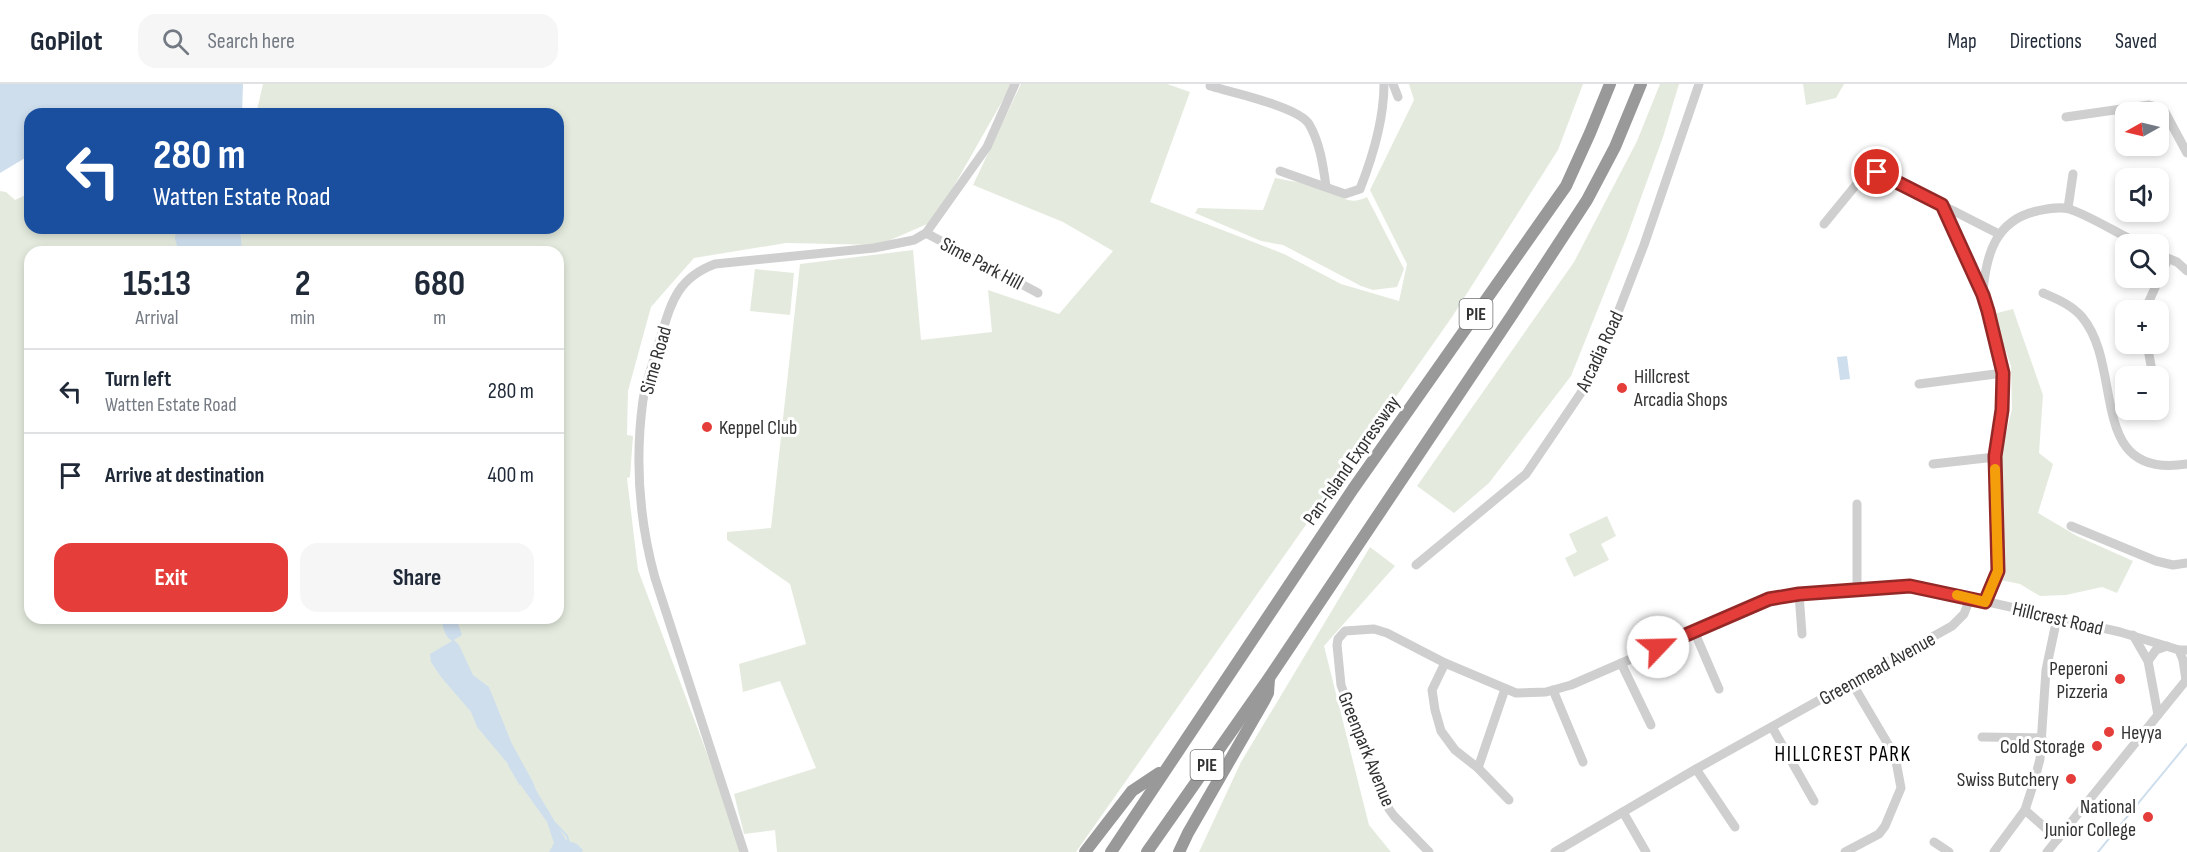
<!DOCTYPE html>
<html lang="en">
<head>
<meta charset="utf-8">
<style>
	:root { --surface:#fff; --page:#f6f6f7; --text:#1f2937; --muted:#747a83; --line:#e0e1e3; --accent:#e43d3a }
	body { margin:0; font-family:"Sofia Sans Condensed",sans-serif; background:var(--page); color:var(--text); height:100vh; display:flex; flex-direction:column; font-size:22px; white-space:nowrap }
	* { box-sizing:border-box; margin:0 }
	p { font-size:20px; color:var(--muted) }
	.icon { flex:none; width:33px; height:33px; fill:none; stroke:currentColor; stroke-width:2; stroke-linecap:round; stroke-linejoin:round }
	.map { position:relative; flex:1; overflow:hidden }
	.side { position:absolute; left:24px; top:162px; width:540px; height:378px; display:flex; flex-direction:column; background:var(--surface); border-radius:18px; box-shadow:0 3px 9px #0003 }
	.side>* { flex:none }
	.banner { position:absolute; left:24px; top:24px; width:540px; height:126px; border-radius:18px; box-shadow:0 3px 9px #0003; background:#1a4fa0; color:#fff; overflow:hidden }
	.needle { width:39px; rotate:262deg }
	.controls { position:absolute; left:2115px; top:18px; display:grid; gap:12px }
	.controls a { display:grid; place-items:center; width:54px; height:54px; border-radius:12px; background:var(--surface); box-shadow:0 3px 9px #0003; font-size:30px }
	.pin { position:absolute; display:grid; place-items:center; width:51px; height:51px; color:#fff; margin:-26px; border:3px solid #fff; border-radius:50%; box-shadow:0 2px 6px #0007 }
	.me { position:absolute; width:66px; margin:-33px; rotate:66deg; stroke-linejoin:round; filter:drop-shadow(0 0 4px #0008) }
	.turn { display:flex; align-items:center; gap:21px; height:126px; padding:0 30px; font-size:27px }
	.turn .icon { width:78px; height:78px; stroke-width:2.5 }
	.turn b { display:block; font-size:42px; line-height:51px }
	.eta { display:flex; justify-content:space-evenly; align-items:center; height:102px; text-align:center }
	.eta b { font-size:36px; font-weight:700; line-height:42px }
	.button { display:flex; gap:12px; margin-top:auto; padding:12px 30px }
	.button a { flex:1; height:69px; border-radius:18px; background:var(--accent); color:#fff; font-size:24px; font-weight:700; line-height:69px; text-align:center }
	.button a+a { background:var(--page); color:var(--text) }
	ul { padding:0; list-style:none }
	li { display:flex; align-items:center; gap:18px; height:84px; padding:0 30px; border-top:2px solid var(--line) }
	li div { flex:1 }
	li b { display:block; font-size:22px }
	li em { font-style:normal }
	header { display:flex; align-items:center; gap:36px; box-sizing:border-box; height:84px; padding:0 30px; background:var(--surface); border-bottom:2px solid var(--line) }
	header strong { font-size:28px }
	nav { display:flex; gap:33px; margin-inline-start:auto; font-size:21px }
	.search { width:420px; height:54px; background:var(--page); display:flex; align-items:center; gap:15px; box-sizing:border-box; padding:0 21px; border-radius:18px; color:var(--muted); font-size:22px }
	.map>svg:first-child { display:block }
	.green { fill:#e4ebde; fill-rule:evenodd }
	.water { fill:#cedeed }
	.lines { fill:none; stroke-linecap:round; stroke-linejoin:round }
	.stream { stroke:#cedeed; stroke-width:2 }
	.minor { stroke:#cfcfcf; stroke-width:9 }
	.highway { stroke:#999; stroke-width:12 }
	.route-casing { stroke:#942826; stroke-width:15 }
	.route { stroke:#e43d3a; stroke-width:10 }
	.slow { stroke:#f59e0b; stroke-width:10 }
	.poi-dot { fill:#e43d3a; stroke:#fff; stroke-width:2 }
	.labels { text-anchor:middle; stroke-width:6; stroke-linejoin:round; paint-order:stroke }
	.shield { fill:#fff; stroke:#707070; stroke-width:1.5 }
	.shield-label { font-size:18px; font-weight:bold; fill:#323232 }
	.street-label { font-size:20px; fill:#323232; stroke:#fff }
	.poi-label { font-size:20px; fill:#323232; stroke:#fff; text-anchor:end }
	.neighbourhood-label { font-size:21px; letter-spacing:1.5px; fill:#000; stroke:#fff }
</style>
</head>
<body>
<header>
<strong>GoPilot</strong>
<div class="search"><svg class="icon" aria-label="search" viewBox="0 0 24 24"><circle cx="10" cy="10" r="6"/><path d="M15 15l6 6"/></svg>Search here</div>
<nav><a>Map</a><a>Directions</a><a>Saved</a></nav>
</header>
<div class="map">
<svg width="2187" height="768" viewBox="0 0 2187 768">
	<rect width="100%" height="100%" fill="#fff"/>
	<g class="green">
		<path d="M263 0H1012L934 137 879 161 786 159 694 174 651 223 628 307 627 351 633 352 630 393 627 394 638 486 744 768H0V107L6 108 15 116 30 109V144H558V30H256ZM30 168H558V534H30Z"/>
		<polygon points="1021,0 1167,0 1190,8 1150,118 1284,170 1341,200 1399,217 1407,180 1370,106 1414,16 1409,0 1583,0 1558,66 1452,233 1076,768 777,768 775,746 744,750 734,710 816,684 780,597 743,608 739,580 806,560 790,500 727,456 727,448 771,444 800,180 913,166 921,256 992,248 988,206 1059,230 1113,167 1063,138 973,101"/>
		<polygon points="1660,0 1679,0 1663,53 1626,155 1571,292 1489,399 1454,429 1417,402 1574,178 1637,57"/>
		<polygon points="1803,0 1844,0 1836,14 1806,21"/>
		<path d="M1275 94C1290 97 1307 99 1322 104 1341 110 1346 123 1367 113L1404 185 1397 203 1373 206 1361 202 1283 161 1261 157 1195 129 1198 124 1263 126Z"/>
		<polygon points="755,185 794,189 790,231 750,227"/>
		<polygon points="2013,225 2043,311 2039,369 2053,380 2038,429 2077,452 2133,477 2117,509 2102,503 2066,511 2040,512 2020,500 1995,495 1999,475 2001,370 2012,325 2011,282 1993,230"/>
		<polygon points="1607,432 1616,452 1601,460 1609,476 1574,493 1565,474 1577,468 1569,450"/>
		<polygon points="1370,463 1395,482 1324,562 1369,741 1391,768 1199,768 1241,678"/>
	</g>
	<g class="water">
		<polygon points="0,0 243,0 242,30 30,30 30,71 0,89"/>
		<polygon points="176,144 240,144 242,168 179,168 175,155"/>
		<polygon points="1847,272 1850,295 1840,296 1837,273"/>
		<path d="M441 534H456L462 551 454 556 459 561 473 591 489 603 512 660 533 698 536 706 566 756 577 760 583 766 582 768H549L554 759 547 738 522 703 509 681 477 643 471 628 441 593 431 578 430 570 452 557C444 552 443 543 441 534Z"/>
	</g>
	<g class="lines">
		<g class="stream">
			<polyline points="513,678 509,681 520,700"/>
			<polyline points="556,740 567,752 569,759"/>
			<polyline points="2098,768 2187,660"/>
		</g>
		<g class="minor">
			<polyline points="1393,0 1398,13"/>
			<path d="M1210 2C1231 8 1299 23 1309 40 1320 59 1323 81 1326 102"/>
			<polyline points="2066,33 2149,21 2160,24 2166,30 2187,69"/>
			<path d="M1280 87 1345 110 1360 105C1373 72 1384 36 1384 0"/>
			<polyline points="1942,121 1983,211 2003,289 2003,326 1995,373 1998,487 1985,518"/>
			<polyline points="2068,124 2073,90"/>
			<polyline points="1824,140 1860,96 1867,90 1877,88 1999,150"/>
			<polyline points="926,149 1038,209"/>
			<polyline points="2158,170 2177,178 2187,187"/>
			<path d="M1983 208C1986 170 1996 136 2037 127 2047 125 2059 122 2069 125 2091 132 2118 150 2140 160"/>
			<path d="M2043 209C2057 215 2072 221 2082 233 2125 284 2086 396 2187 380"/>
			<polyline points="2145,226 2168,175"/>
			<polyline points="2147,260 2153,292"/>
			<polyline points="1919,300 2003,289"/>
			<polyline points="1933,380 1995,373"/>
			<polyline points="1857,420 1857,505"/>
			<polyline points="2071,442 2156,477 2173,481 2187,479"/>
			<polyline points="1416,481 1526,390 1589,297 1600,275 1644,161 1699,0"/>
			<polyline points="1799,510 1802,550"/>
			<polyline points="1694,547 1719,605"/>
			<polyline points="2133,551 2148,577 2158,631"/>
			<polyline points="2179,566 2183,576 2186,596"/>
			<polyline points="2148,577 2156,566 2167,562"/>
			<polyline points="1445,579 1432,606 1435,626 1441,647 1455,666 1478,684 1509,716"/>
			<polyline points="1621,579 1651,641"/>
			<polyline points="1553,606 1583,678"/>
			<polyline points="1772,643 1814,717"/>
			<polyline points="1982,653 2042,654"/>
			<polyline points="1478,684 1505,605"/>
			<polyline points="1696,685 1735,743"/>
			<polyline points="2025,726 2058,755"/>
			<polyline points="1623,728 1646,768"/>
			<polyline points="1934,758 1949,768"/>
			<path d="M744 768 655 494C639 436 635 375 643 316 646 296 654 277 659 258 671 221 675 195 715 180L874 164 914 156 926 149 987 63 1015 0"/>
			<polyline points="1429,768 1394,732 1389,725 1373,687 1341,601 1337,561 1338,555 1345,547 1374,545 1387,549 1445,579 1516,609 1546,608 1571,601 1769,515 1799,510 1857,505 1922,503 2120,548 2179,566 2187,566"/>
			<polyline points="1555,768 1696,685 1952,542 1964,530 1970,514"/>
			<polyline points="1845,768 1879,750 1885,742 1901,704 1895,672 1852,599"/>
			<polyline points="1994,768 2025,726 2034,698 2040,675 2046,586 2057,534"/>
			<polyline points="2047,768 2187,595"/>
		</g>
		<g class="highway">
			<polyline points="1085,768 1132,707 1159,689"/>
			<polyline points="1111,768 1353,405 1566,102 1590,49 1610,0"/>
			<polyline points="1147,768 1269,594 1512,231 1587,116 1615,63 1641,0"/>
			<polyline points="1179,768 1188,749 1264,617 1268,609 1269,595"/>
		</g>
	</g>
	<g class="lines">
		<defs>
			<polyline id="route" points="1658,563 1769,515 1799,510 1910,502 1985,518 1998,487 1995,372 2002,326 2003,289 1988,227 1983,211 1942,121 1877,88"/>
		</defs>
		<use href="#route" class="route-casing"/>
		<use href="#route" class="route"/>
		<polyline class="slow" points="1957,511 1985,518 1998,487 1995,385"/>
	</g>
	<g class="poi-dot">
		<circle cx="1622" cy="304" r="6"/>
		<circle cx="707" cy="343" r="6"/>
		<circle cx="2120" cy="595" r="6"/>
		<circle cx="2109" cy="648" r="6"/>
		<circle cx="2097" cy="662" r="6"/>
		<circle cx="2071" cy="695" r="6"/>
		<circle cx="2148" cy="733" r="6"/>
	</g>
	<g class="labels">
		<g class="shield">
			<rect x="1459.5" y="215" width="33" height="30" rx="4.5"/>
			<rect x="1190.5" y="666" width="33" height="30" rx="4.5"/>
		</g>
		<g class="shield-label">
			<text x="1476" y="236">PIE</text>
			<text x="1207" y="687">PIE</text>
		</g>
		<g class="street-label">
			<text transform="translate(982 179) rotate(28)" y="7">Sime Park Hill</text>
			<text transform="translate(1599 267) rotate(-65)" y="7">Arcadia Road</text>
			<text transform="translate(655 276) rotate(-74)" y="7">Sime Road</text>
			<text transform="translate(1351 376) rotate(-55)" y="7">Pan-Island Expressway</text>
			<text transform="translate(2058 534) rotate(13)" y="7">Hillcrest Road</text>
			<text transform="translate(1877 584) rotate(-29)" y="7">Greenmead Avenue</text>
			<text transform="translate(1367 665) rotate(68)" y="7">Greenpark Avenue</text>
		</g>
		<g class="poi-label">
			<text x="1634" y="299" text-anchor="start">Hillcrest<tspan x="1634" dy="23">Arcadia Shops</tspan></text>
			<text x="719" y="350" text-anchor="start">Keppel Club</text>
			<text x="2108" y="591">Peperoni<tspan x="2108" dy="23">Pizzeria</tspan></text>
			<text x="2121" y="655" text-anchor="start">Heyya</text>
			<text x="2085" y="669">Cold Storage</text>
			<text x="2059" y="702">Swiss Butchery</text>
			<text x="2136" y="729">National<tspan x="2136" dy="23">Junior College</tspan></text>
		</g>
		<g class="neighbourhood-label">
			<text x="1843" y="677">HILLCREST PARK</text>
		</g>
	</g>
</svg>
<div class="controls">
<a><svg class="needle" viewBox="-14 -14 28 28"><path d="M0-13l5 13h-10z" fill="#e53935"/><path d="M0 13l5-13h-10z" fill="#747a83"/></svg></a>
<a><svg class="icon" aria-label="sound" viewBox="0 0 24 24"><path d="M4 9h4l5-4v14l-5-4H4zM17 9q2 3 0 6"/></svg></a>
<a><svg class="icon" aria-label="search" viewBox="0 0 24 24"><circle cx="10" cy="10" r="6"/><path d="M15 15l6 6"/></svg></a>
<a>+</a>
<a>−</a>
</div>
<div class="pin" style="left:1877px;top:88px;background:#d93025"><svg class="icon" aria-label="arrive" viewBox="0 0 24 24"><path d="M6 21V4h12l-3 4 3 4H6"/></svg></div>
<svg class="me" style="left:1658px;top:563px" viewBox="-20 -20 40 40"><circle r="19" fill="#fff"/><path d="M0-13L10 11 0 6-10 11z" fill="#e43d3a"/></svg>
<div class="banner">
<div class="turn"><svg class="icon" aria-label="left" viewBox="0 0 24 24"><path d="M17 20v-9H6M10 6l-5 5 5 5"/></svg><div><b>280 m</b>Watten Estate Road</div></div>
</div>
<section class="side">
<div class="eta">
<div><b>15:13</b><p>Arrival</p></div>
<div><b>2</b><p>min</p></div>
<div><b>680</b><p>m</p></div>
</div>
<ul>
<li><svg class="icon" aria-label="left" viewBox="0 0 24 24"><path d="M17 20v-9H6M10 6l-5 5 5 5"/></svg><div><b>Turn left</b><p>Watten Estate Road</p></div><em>280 m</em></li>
<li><svg class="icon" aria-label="arrive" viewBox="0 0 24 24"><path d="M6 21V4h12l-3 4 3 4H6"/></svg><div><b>Arrive at destination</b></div><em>400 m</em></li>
</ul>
<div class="button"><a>Exit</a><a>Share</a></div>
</section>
</div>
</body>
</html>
